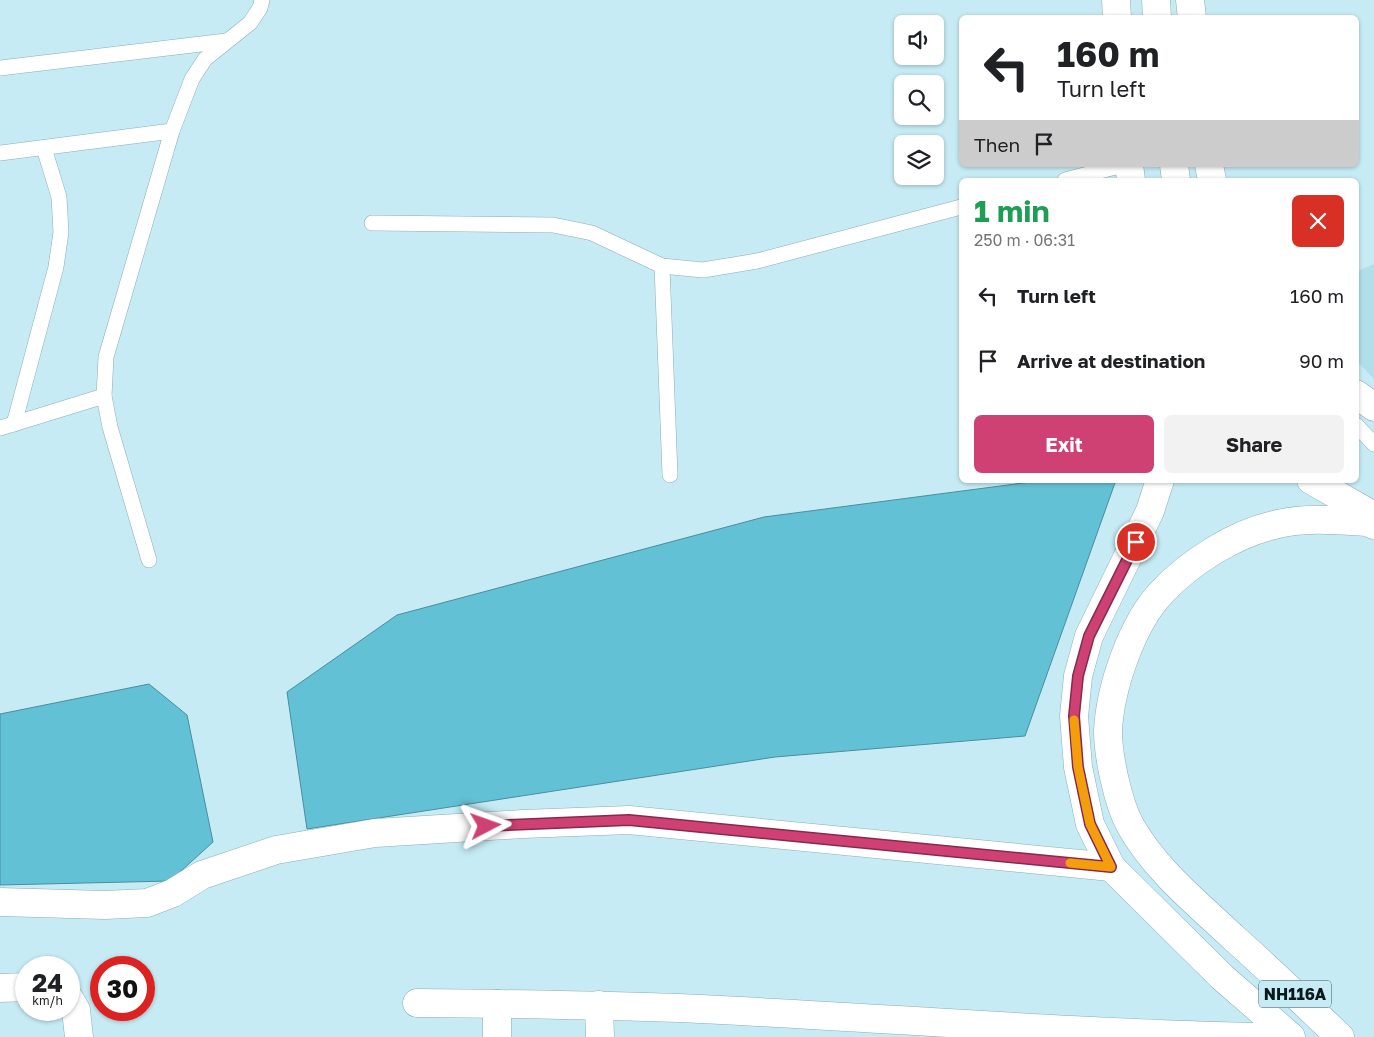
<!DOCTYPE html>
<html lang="en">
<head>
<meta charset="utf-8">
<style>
	:root { --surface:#fff; --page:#f2f2f2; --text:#202124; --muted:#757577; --accent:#ce4172 }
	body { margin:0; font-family:"Golos Text",sans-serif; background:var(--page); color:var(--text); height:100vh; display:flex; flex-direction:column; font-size:19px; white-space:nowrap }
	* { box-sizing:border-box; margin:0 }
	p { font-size:16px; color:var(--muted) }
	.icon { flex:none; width:28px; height:28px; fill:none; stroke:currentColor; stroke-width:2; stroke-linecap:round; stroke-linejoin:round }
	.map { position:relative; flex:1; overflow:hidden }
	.side { position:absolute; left:959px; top:178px; width:400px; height:305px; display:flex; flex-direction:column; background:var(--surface); border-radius:8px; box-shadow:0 1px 4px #0004 }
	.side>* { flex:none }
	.hud { position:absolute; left:959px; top:15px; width:400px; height:152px; border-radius:8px; box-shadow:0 1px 4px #0004; background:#fff; color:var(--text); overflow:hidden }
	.tools { position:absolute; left:894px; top:15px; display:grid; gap:10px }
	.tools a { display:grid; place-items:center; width:50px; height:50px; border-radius:8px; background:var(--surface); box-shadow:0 1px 4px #0004; font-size:25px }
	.speed { position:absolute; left:15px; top:956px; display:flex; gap:10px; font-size:25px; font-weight:700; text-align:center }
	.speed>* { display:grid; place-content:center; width:65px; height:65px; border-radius:50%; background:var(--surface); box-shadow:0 1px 4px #0004; line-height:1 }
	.speed small { font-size:12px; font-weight:400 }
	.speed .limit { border:8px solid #d22; background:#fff; color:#111 }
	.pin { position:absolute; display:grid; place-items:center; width:42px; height:42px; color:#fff; margin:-21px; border:2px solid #fff; border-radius:50%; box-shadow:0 1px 5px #0007 }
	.me { position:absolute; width:55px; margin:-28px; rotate:86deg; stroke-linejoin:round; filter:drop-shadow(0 0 4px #0008) }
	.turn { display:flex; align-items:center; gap:18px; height:105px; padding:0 15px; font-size:22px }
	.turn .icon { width:65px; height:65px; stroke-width:2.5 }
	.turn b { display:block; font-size:35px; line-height:42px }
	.then { display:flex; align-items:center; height:48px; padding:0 15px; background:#0003; gap:10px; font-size:19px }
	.round { display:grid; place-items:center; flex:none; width:52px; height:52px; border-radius:8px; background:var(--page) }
	.headline { display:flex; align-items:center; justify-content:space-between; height:85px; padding:0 15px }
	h1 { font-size:30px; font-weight:700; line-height:38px; color:#1e9e55 }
	.action { display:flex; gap:10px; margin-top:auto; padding:10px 15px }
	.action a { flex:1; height:58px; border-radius:8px; background:var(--accent); color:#fff; font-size:20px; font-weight:700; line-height:58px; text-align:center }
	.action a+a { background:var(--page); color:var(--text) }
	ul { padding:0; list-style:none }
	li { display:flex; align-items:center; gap:15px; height:65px; padding:0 15px }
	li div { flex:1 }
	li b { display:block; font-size:19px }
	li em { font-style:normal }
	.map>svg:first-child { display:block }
	.built { fill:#b0dee9 }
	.water { fill:#63c1d5; stroke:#488e9d }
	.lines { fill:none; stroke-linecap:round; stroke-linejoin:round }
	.service-casing { stroke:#8aaeb6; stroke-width:16 }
	.minor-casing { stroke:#8aaeb6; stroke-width:29 }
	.tertiary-casing { stroke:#8aaeb6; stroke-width:29 }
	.primary-casing { stroke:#8aaeb6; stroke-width:29 }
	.trunk-casing { stroke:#8aaeb6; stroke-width:29 }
	.service { stroke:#fff; stroke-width:15 }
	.minor { stroke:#fff; stroke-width:28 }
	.tertiary { stroke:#fff; stroke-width:28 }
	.primary { stroke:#fff; stroke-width:28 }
	.trunk { stroke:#fff; stroke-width:28 }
	.route-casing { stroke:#862a4a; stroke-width:12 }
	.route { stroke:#ce4172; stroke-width:9 }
	.slow { stroke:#f59e0b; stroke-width:9 }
	.labels { text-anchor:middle; stroke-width:4.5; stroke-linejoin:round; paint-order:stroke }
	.shield { fill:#c6ebf4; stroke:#42575c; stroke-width:1 }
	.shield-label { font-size:16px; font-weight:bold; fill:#0a181b }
</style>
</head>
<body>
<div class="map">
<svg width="1374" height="1037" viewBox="0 0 1374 1037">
	<rect width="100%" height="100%" fill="#c6ebf4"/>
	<polygon class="built" points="1374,264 1374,379 1356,360 1356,272"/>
	<g class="water">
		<polygon points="1046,480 1116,480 1025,736 775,757 307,829 287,692 397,615 764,517"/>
		<polygon points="149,684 187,715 213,842 170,881 0,885 0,714"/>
	</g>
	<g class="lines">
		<defs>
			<g id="service">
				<polyline points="0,68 226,41"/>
				<polyline points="0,153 172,131"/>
				<polyline points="1065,180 1123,165"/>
				<polyline points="372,223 553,225 592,233 662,266 703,270 757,261 961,207"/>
				<polyline points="662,266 670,475"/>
				<polyline points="14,424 56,267 61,232 59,197 44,148"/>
				<polyline points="1356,425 1374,444"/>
				<polyline points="0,428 104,396"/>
				<polyline points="149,560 110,427 104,396 106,357 172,131 192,79 205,59 250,23 260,8 262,0"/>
			</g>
			<g id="minor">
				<polyline points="0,902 105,905 147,903 173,893 202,875 276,850 375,833 523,824 629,820 1111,867"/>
				<polyline points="0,988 26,987"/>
				<polyline points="69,998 76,1010 79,1037"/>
				<path d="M417 1003C519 1004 620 1005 721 1010 899 1019 1077 1033 1256 1037"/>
				<polyline points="497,1004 497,1037"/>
				<polyline points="599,1005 600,1037"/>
			</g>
			<g id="tertiary">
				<polyline points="1190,0 1192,18"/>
				<polyline points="1209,165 1212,180"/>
				<polyline points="1356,394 1374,407"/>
			</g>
			<g id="primary">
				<polyline points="1116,0 1117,18"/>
				<polyline points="1156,0 1157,18"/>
				<polyline points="1129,165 1131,180"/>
				<polyline points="1174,165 1176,180"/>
				<polyline points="1160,480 1150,511 1089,636 1078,676 1074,716 1078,767 1090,824 1111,867 1222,977 1291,1037"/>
				<polyline points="1311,480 1374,516"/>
			</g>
			<path id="trunk" d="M1340 1037C1305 1004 1271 971 1235 939 1198 904 1155 870 1130 825 1118 803 1108 756 1108 731 1110 688 1132 623 1162 592 1189 563 1234 534 1274 525 1304 517 1336 520 1366 522L1374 525"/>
		</defs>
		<use href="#service" class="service-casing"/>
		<use href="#minor" class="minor-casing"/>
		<use href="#tertiary" class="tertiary-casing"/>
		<use href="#primary" class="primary-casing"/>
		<use href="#trunk" class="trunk-casing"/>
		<use href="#service" class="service"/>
		<use href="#minor" class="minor"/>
		<use href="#tertiary" class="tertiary"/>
		<use href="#primary" class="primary"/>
		<use href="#trunk" class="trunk"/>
	</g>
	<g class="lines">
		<defs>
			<polyline id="route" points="486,826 629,820 1111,867 1090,824 1078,767 1074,716 1078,676 1089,636 1136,542"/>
		</defs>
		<use href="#route" class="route-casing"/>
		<use href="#route" class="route"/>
		<polyline class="slow" points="1070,863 1111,867 1090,824 1078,767 1074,720"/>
	</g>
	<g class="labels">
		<rect class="shield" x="1259" y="980.5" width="72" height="27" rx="4"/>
		<g class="shield-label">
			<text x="1295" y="1000">NH116A</text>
		</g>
	</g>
</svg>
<div class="tools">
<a><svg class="icon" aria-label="sound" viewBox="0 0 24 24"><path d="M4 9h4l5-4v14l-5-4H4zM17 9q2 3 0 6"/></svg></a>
<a><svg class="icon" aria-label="search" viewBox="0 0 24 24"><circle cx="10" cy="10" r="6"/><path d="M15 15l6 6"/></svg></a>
<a><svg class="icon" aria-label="layers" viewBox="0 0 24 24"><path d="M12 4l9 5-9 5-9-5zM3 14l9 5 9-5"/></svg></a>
</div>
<div class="speed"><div>24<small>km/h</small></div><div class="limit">30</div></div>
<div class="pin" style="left:1136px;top:542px;background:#d93025"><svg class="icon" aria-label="arrive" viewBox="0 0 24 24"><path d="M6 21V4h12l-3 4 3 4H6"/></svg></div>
<svg class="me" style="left:486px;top:826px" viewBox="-20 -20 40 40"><path d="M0-17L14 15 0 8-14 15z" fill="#ce4172" stroke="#fff" stroke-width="4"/></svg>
<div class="hud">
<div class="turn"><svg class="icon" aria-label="left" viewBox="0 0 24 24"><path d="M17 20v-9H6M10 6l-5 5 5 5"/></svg><div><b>160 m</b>Turn left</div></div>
<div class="then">Then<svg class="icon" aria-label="arrive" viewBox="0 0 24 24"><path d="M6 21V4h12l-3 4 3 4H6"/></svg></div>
</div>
<section class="side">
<div class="headline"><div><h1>1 min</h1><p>250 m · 06:31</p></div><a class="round" style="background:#d93025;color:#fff"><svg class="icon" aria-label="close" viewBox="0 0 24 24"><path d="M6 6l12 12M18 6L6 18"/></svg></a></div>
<ul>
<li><svg class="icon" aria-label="left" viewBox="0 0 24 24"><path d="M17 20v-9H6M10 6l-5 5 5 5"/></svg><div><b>Turn left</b></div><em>160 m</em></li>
<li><svg class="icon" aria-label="arrive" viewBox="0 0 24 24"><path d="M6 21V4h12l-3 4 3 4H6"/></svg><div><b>Arrive at destination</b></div><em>90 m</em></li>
</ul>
<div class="action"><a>Exit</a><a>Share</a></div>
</section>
</div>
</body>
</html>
